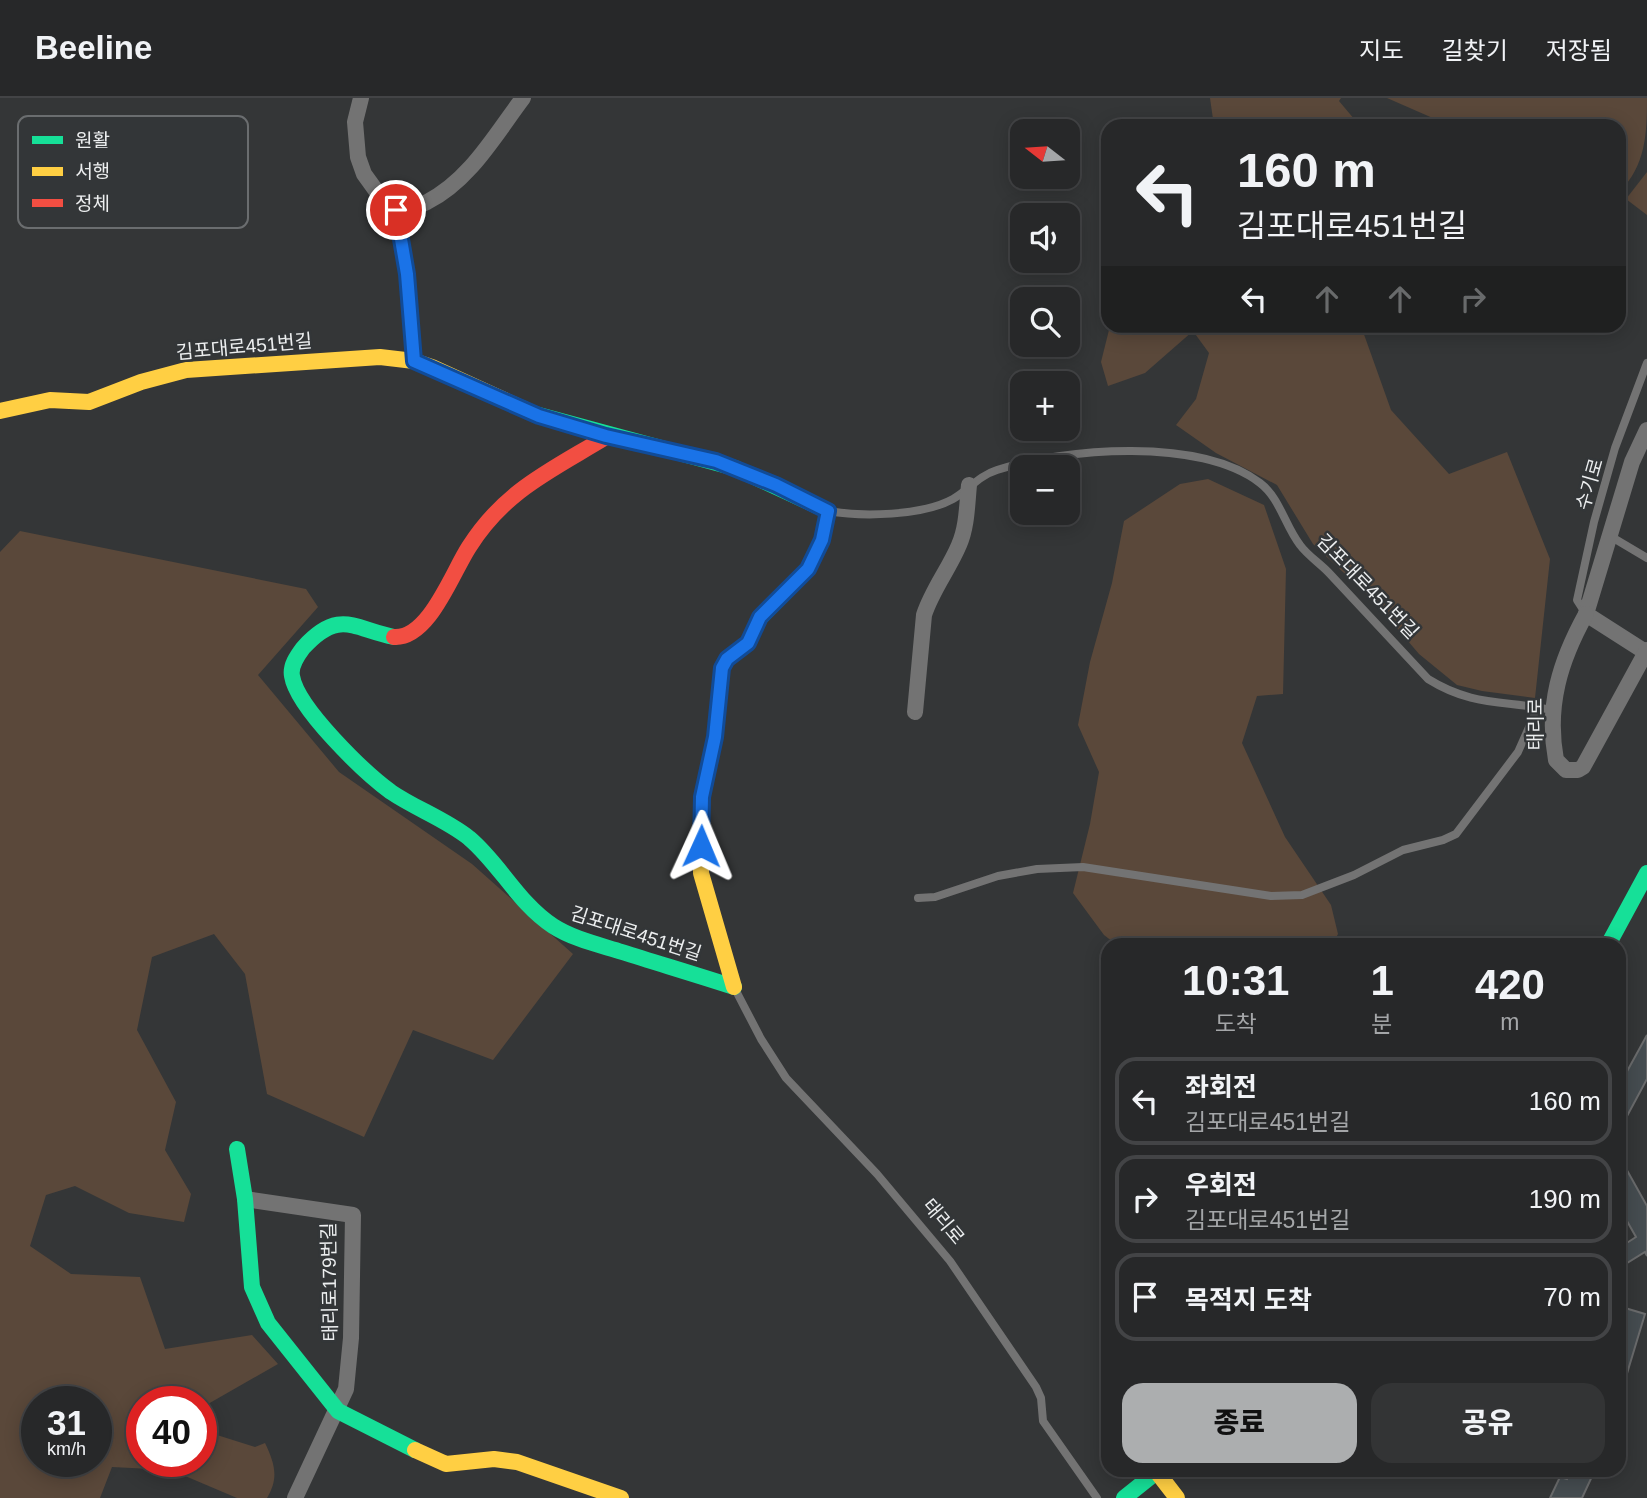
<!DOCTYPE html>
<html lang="ko">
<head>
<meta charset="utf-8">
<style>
	:root { --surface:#272829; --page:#333435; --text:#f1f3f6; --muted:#a4a6a8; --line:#434446; --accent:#acaeaf }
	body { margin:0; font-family:Arial,"Noto Sans KR",sans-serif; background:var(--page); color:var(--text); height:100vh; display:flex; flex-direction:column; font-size:26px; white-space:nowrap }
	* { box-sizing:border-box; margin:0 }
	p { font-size:23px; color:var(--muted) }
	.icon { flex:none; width:38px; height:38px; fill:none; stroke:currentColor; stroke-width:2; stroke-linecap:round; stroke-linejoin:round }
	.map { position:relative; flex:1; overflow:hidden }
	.sheet { position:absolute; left:1101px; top:840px; width:525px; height:539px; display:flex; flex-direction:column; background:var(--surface); border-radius:21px; box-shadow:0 4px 18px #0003,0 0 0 2px var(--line) }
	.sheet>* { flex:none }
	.banner { position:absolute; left:1101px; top:21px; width:525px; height:214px; border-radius:21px; box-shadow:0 4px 18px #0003,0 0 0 2px var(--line); background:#272829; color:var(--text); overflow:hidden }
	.needle { width:46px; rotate:287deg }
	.controls { position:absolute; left:1010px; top:21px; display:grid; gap:14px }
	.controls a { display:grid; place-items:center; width:70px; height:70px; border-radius:14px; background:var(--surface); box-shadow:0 4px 18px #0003,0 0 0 2px var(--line); font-size:35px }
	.speed { position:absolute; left:21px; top:1288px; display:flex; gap:14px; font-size:35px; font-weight:700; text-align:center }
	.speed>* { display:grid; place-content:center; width:91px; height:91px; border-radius:50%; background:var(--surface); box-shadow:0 4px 18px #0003,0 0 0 2px var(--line); line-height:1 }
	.speed small { font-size:18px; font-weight:400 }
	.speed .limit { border:10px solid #d22; background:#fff; color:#111 }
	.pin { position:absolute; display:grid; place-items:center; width:60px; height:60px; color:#fff; margin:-30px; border:4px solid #fff; border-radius:50%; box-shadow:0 2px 7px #0007 }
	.me { position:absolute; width:77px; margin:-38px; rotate:1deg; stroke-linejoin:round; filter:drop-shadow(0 0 5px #0008) }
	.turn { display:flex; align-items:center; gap:24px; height:147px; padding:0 21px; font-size:32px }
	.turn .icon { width:91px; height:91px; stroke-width:2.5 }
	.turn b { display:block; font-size:49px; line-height:60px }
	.lanes { display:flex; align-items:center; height:66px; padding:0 21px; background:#0003; justify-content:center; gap:35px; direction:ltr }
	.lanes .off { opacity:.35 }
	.eta { display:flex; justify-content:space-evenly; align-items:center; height:119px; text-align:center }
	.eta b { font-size:42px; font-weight:800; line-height:49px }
	.action { display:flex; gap:14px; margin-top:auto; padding:14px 21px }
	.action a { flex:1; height:80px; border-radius:21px; background:var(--accent); color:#111; font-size:28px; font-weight:800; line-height:80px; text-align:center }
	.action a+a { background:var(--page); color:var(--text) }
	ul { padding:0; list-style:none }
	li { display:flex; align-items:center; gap:21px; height:88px; margin:0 14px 10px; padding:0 7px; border:4px solid var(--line); border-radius:21px }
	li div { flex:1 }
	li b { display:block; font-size:26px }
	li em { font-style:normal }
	header { display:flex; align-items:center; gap:42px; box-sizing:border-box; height:98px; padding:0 35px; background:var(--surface); border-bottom:2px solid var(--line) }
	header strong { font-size:33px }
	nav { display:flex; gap:38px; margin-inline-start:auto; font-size:24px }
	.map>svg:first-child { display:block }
	.green { fill:#5a483a; fill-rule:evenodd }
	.building { fill:#454c50; stroke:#6a6b6c; stroke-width:2 }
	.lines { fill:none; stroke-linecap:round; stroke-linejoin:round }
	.lane { stroke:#737373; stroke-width:8 }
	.street { stroke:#737373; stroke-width:16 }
	.fast { stroke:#16e098; stroke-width:16 }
	.slow { stroke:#ffcf43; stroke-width:16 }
	.jam { stroke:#f24e42; stroke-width:16 }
	.route-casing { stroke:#114b97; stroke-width:18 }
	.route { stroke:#1a73e8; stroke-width:12 }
	.labels { text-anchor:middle; stroke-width:5; stroke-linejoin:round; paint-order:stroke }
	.street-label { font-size:19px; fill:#eceeef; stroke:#333638 }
	.key { fill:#333638; stroke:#6a6d6f; stroke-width:2 }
	.key-label { font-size:19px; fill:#eceeef }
</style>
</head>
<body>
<header>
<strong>Beeline</strong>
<nav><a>지도</a><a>길찾기</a><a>저장됨</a></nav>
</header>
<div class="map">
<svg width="1647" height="1400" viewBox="0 0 1647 1400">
	<rect width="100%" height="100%" fill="#343637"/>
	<g class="green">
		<polygon points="1210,0 1341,0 1339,3 1360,28 1214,28"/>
		<path d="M1387 0H1647C1647 35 1646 68 1619 94V28H1451Z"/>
		<polygon points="1647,74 1647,117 1626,101"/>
		<polygon points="1110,228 1361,228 1391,312 1449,376 1507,354 1550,461 1535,600 1482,593 1457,587 1419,556 1373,502 1313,446 1277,387 1216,355 1176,327 1196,301 1209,255 1193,233 1145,275 1108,288 1101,264"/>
		<polygon points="1208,381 1264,407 1286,471 1283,596 1257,598 1242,645 1285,739 1331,807 1338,836 1332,847 1117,847 1104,837 1073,795 1090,726 1099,674 1078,627 1090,564 1112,485 1124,423 1180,386"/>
		<path d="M20 433 306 491 318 509 258 577 339 674 472 766 573 856 493 962 413 932 364 1039 267 996 245 876 214 836 152 859 137 932 176 1004 165 1052 191 1096 184 1124 129 1115 75 1088 46 1097 30 1148 71 1176 140 1179 165 1251 252 1237 278 1266 208 1306 217 1337 255 1349 265 1345C275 1366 279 1380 267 1400H237L171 1372 112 1369 100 1400H0V454ZM37 1304H96V1363H37ZM142 1304H201V1363H142Z"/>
	</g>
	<g class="building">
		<polygon points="1647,937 1647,981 1619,1033 1619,973 1625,977"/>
		<polygon points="1619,1058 1647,1108 1647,1158 1645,1154 1619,1170 1619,1150 1636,1139 1619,1109"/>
		<polygon points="1625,1210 1645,1216 1622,1292 1619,1291 1619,1230"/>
		<polygon points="1571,1372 1595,1372 1582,1400 1550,1400 1560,1379 1567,1381"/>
	</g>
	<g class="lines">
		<g class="lane">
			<path d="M828 413C862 419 922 418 953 401 969 392 978 378 997 372 1065 350 1200 339 1260 385 1280 400 1285 428 1300 447 1308 458 1321 466 1330 476 1363 511 1395 546 1428 581 1473 609 1504 602 1552 612"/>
			<polyline points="1610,438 1647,460"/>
			<polyline points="1586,516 1577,502 1594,424 1615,350 1647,265"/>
			<polyline points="918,800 935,799 998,778 1037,771 1083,769 1271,798 1302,797 1354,777 1403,752 1443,742 1456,736 1518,654 1538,609"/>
			<polyline points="734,889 761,941 786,980 877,1076 950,1163 1036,1289 1041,1300 1043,1323 1097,1400"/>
		</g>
		<g class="street">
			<polyline points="361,0 355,24 358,59 364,76 377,94 396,112 407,176 414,263"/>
			<path d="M396 112C406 110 418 109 427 104 470 82 495 37 523 0"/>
			<polyline points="1647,332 1632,364 1586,516 1647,555"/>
			<path d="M1586 516C1560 563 1546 608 1556 662L1566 672H1578L1583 669 1647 552"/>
			<path d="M915 614 924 517C932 492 949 471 959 447 967 429 967 407 969 387"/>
			<polyline points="245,1101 353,1117 351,1240 346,1291 295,1400"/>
		</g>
		<g class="fast">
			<polyline points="535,316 735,370 828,413 822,442 808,471 759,521"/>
			<path d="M394 539C354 531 339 510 303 550 297 558 290 568 292 578 297 610 365 675 391 694 416 711 445 721 469 740 500 766 518 805 553 828 573 841 600 847 622 854 660 866 697 877 734 889"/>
			<polyline points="1608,847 1647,775"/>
			<polyline points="237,1051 245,1101 252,1189 268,1225 338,1313 415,1352"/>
			<polyline points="1124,1400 1159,1372"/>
		</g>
		<g class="slow">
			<polyline points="0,313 50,302 89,304 141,284 186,272 380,259 414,263 432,269 535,316"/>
			<polyline points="734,889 701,775 702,699 715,639 722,570 727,561 748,545 759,521"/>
			<polyline points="415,1352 446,1366 494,1361 517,1364 621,1400"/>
			<polyline points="1157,1374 1177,1400"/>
		</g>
		<path class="jam" d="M394 539C429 541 452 475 469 449 505 392 552 372 606 339"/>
	</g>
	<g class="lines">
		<defs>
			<polyline id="route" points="396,112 407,176 414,263 539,318 606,338 716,363 776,387 828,413 822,442 808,471 760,519 748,545 727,561 722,570 715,639 702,699 701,748"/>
		</defs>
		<use href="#route" class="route-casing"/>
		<use href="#route" class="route"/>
	</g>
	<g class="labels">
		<g class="street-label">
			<text transform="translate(244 248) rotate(-5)" y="7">김포대로451번길</text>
			<text transform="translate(1589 386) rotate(-74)" y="7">수기로</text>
			<text transform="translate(1368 488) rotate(46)" y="7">김포대로451번길</text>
			<text transform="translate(1535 626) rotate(-90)" y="7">태리로</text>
			<text transform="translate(636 835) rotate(18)" y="7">김포대로451번길</text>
			<text transform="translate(944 1123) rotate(50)" y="7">태리로</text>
			<text transform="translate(329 1184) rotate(-91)" y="7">태리로179번길</text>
		</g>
	</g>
	<rect x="18" y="18" width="230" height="112" rx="10" class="key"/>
	<rect x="32" y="38" width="31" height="8" fill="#16e098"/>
	<rect x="32" y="69" width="31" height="9" fill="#ffcf43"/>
	<rect x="32" y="101" width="31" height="8" fill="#f24e42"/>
	<g class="key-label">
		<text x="75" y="49">원활</text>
		<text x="75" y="80">서행</text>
		<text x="75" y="112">정체</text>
	</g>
</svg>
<div class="controls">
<a><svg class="needle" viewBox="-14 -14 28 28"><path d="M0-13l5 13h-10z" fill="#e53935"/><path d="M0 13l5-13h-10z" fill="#a4a6a8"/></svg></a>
<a><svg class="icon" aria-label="sound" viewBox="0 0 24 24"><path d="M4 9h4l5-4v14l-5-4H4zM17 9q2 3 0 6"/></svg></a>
<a><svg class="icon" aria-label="search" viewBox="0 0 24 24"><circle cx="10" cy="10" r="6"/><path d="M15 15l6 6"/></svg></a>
<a>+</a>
<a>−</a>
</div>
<div class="speed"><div>31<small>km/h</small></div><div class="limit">40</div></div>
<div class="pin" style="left:396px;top:112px;background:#d93025"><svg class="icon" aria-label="arrive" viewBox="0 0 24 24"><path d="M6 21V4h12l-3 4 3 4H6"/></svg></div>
<svg class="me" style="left:701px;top:748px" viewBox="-20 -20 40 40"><path d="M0-17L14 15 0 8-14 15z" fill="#1a73e8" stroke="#fff" stroke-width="4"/></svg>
<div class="banner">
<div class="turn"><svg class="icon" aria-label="left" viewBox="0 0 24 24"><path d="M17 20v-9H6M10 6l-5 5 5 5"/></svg><div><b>160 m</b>김포대로451번길</div></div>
<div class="lanes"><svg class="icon" aria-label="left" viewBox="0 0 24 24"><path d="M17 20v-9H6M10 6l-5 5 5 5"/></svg><svg class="icon off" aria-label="ahead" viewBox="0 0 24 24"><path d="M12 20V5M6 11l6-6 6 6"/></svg><svg class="icon off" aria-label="ahead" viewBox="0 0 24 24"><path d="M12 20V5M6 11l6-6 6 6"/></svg><svg class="icon off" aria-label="right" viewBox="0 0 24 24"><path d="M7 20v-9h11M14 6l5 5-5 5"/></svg></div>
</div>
<section class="sheet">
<div class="eta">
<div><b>10:31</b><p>도착</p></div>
<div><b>1</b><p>분</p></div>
<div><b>420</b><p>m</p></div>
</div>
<ul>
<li><svg class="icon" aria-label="left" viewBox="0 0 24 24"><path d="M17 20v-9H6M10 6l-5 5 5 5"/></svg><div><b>좌회전</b><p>김포대로451번길</p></div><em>160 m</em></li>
<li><svg class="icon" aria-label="right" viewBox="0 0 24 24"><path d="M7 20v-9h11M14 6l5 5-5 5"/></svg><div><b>우회전</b><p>김포대로451번길</p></div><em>190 m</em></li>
<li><svg class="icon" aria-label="arrive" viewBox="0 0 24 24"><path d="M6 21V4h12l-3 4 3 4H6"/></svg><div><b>목적지 도착</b></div><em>70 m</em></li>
</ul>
<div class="action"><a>종료</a><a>공유</a></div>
</section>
</div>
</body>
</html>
